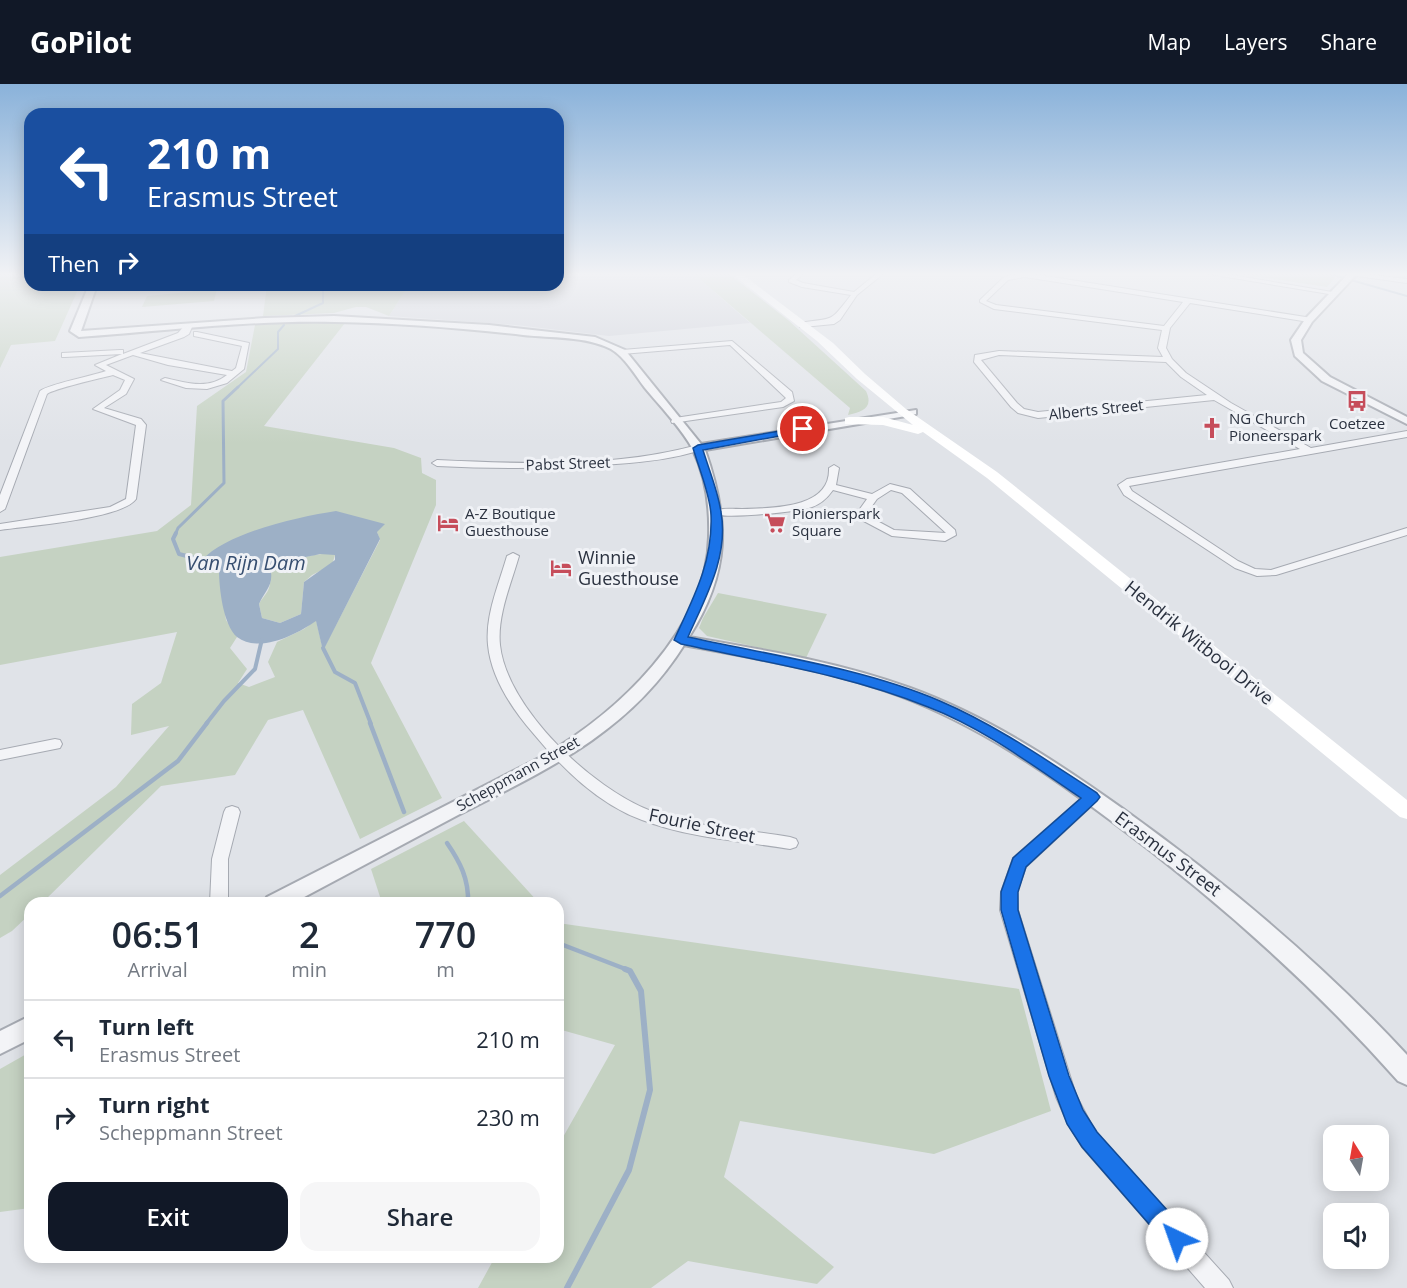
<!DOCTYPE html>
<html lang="en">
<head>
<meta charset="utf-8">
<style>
	:root { --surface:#fff; --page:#f6f6f7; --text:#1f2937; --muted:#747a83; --line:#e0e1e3; --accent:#111827 }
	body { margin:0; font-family:"Open Sans",sans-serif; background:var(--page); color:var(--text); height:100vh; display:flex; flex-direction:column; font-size:22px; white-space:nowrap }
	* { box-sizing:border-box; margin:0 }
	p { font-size:20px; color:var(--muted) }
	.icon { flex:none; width:33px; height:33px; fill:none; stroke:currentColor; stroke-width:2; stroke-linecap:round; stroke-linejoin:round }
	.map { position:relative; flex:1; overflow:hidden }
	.side { position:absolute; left:24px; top:813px; width:540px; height:366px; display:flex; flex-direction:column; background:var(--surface); border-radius:18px; box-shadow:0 3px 15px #0003 }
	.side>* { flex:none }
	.banner { position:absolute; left:24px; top:24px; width:540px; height:183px; border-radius:18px; box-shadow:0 3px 15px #0003; background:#1a4fa0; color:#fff; overflow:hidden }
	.needle { width:39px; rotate:349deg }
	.tools { position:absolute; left:1323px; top:1041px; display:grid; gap:12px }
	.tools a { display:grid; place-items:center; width:66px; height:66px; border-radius:12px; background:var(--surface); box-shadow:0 3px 15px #0003; font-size:30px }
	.pin { position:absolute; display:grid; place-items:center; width:51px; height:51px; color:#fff; margin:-26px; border:3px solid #fff; border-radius:50%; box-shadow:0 2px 6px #0007 }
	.me { position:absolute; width:66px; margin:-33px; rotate:318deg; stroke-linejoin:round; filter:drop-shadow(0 0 4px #0008) }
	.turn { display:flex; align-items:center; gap:21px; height:126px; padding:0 24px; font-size:27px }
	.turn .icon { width:78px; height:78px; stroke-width:2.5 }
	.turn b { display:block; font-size:42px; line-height:51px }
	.then { display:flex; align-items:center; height:57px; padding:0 24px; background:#0003; gap:12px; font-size:22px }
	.eta { display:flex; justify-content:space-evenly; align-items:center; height:102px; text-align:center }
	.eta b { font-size:36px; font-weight:600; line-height:42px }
	.button { display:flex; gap:12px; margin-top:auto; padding:12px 24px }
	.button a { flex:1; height:69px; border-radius:18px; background:var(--accent); color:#fff; font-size:24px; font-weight:600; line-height:69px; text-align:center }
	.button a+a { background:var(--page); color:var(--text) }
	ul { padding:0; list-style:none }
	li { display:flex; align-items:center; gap:18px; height:78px; padding:0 24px; border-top:2px solid var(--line) }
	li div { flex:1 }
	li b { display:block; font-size:22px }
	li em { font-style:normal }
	header { display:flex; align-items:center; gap:36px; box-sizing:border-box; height:84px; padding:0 30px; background:var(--accent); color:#fff }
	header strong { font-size:28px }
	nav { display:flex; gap:33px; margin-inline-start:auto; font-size:21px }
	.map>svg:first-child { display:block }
	.built { fill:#cfd2da }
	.green { fill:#c5d2c2; fill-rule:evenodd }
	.water { fill:#9db0c6; fill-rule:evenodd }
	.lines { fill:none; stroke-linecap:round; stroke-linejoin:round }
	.stream-far4 { stroke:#9db0c6; stroke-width:2 }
	.stream-far3 { stroke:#9db0c6; stroke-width:3 }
	.stream-far2 { stroke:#9db0c6; stroke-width:4 }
	.stream-far1 { stroke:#9db0c6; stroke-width:4.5 }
	.stream { stroke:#9db0c6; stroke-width:6 }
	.minor-casing { stroke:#a6aab2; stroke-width:2 }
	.tertiary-casing { stroke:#a6aab2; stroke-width:4 }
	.minor { fill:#f3f4f7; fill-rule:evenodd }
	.tertiary { fill:#f3f4f7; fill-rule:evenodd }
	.secondary { fill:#fff; fill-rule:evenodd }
	.route { fill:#1a73e8; stroke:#114b97; stroke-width:1.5 }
	.labels { text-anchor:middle; stroke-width:6; stroke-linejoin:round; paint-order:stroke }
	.far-street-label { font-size:15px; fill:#2a313f; stroke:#f0f2f6 }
	.far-poi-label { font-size:15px; fill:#2a313f; stroke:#f0f2f6; text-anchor:start }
	.poi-label { font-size:18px; fill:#2a313f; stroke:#f0f2f6; text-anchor:start }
	.street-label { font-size:18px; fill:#2a313f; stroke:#f0f2f6 }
	.water-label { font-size:20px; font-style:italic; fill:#364e70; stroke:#f0f2f6 }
</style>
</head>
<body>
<header>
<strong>GoPilot</strong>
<nav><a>Map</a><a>Layers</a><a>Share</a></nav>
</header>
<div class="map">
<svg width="1407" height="1204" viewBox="0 0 1407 1204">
	<rect width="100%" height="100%" fill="#e0e3e8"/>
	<polygon class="built" points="558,190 694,190 750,239 609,252 516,241 389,232 409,201 558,201"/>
	<g class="green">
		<polygon points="0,190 30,190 30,201 80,201 55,257 11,261 0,284"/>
		<path d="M694 190H729L788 236 866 307C874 324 862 328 848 331L850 324Z"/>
		<polygon points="1239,190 1338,190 1327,203"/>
		<polygon points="267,201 409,201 389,232 366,223 356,223 334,229 263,232"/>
		<polygon points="217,205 214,217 142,223 147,212"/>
		<path d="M286 239H345L264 342 394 364 421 374 422 389 436 396V421L371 579 442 714 360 755 303 626 268 636 235 691 161 702 42 819H30V830L12 847 0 854V791L116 703 169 642 131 651 132 620 161 599 177 548 0 581V473L157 447 191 421 197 322 246 288 255 241ZM377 448 380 456 323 566 316 536 304 545 277 558 268 578 275 593 249 603 238 599 247 585 230 564 237 553 226 536 219 485Z"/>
		<path d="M329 469 335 471 332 481 312 491 304 498 301 530 280 539 262 534 259 520C262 514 267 510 269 504 271 499 270 491 272 486 276 477 318 470 329 469Z"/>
		<polygon points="718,509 827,530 806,574 707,552 699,544 703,534"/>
		<polygon points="464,737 539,819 382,819 371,785"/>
		<polygon points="558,839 1019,905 1051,1027 934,1070 740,1037 724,1093 834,1183 817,1200 688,1177 651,1204 478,1204 495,1173 558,1173 558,1062 615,961 558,945"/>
		<polygon points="30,968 30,1124 0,1128 0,985"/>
	</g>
	<path class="water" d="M336 427 385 440 377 448 380 455 323 567 316 537C297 550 260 570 237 553 223 541 219 503 219 486L209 487 202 476C228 448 298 433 336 427ZM320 470 335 471V476L304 498 301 530 280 539 262 534 259 520C264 508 273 502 271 488 280 476 304 474 320 470Z"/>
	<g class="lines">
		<g class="stream-far4">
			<polyline points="1330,190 1407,212"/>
			<polyline points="295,232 323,219 323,201"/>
			<polyline points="237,304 278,265 278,248 284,241"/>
		</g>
		<polyline class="stream-far3" points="175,451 178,444 224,399 223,317 238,303"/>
		<g class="stream-far2">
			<polyline points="176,449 173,455 179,470 206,477"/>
			<polyline points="323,564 335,588 355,599 371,640"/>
			<polyline points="206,640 224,617 255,585 262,555"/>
		</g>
		<g class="stream-far1">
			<polyline points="370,639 404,728"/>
			<path d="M447 759C460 778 469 795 468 819"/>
			<polyline points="0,812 178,677 207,639"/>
			<polyline points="558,859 628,886"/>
		</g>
		<polyline class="stream" points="567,1204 629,1086 650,1006 641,907 630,887 625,885"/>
		<defs>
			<g id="minor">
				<path d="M796 190H803L796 196 803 199 854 208 876 190H883L857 211 840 236 834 240 803 243H800V239C834 233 829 240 851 211L802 203 789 198V196Z"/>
				<path d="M1017 190H1033L1312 234 1313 236 1309 238 1190 219 1170 244 1166 264 1172 275 1186 289 1231 319 1311 364 1407 347V353L1129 402 1132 407 1238 477 1255 485 1271 486 1407 444V451L1276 491 1257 492 1235 484 1124 411 1118 401 1127 395 1300 365 1214 316 1038 334 1018 329 1011 323 974 278 975 271 999 267 1163 273 1158 264 1162 246 994 225 980 218V216L1004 193ZM1025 193 1183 218 1164 242 996 221 986 217 1008 196ZM999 271 1166 278 1181 293 1207 311 1038 328 1024 325 1017 319 981 276Z"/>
				<polygon points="1209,190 1226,190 1338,209 1335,211"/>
				<polygon points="1364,190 1407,195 1407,199 1350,191"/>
				<path d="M185 241 192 243 189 250 184 253 140 269 232 287 236 284 242 262 194 252V248H197L249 259 244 285 227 299 207 305 186 304 161 296 165 294C187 299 208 306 227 291L168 281 133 271 106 281 134 295 126 310 104 324 141 335 146 341 136 415C122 435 27 442 0 446V440L110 423 126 415 136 341 93 325 120 306 125 296 113 291C101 294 53 305 47 310L5 425 0 428V411L40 307C49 300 92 292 106 287L95 281 122 270 65 273H62V269L120 266H123V270L178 249Z"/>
				<polygon points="732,257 792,308 794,317 783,323 672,339 671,337 675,334 781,318 786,314 730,261 622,270 618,268 622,266"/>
				<path d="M698 361 703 364 701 366C673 375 645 378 616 380 556 385 497 385 437 382L432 379 437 376C523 380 614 384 698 361Z"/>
				<path d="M834 381 839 384 836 401 872 410 890 400 910 405 955 446 956 451 945 457 892 452 858 434 857 429 867 415 833 406C828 413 821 420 812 423 798 428 719 436 711 429 718 423 733 425 742 425 772 424 831 425 829 384ZM891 406 902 409 946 449 894 446 868 432 867 429 877 415Z"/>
				<path d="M513 469 519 472C511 500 497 532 500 561 507 625 593 705 651 727 695 744 745 745 790 753L796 755 798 759 796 763 790 765C741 757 689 754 642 736 598 720 562 684 533 649 512 625 491 593 488 561 485 531 499 500 507 472Z"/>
				<polygon points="55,655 60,656 62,660 60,664 0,676 0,666"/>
				<polygon points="1092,707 1097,709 1100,713 1097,717 1026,783 1017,808 1018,826 1076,1011 1096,1049 1229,1196 1233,1204 1205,1204 1082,1063 1068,1040 1056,1013 1000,826 1001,808 1013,774 1087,709"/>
				<polygon points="232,722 238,724 240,728 228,775 228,819 210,819 212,775 224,728 226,724"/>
			</g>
			<g id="tertiary">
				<polygon points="1348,190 1357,190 1312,238 1301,256 1303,269 1330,293 1407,333 1407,340 1322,297 1295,272 1291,256 1306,234"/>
				<path d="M89 201H97L81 247 265 234 334 232 489 241 595 253 625 266 701 360 916 326V330L912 331 705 366C730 437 730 488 689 553 764 566 839 578 910 604 987 632 1056 677 1123 725 1225 798 1322 879 1407 971V1001L1398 997C1312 900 1215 814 1110 736 1045 687 977 641 900 612 831 586 756 575 684 561 629 649 546 686 458 731 403 760 348 790 293 819H263L267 813 541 673C617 630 707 546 709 453 710 423 706 393 693 366 684 347 659 321 645 304 635 291 625 273 611 265 586 252 551 254 523 251 461 244 398 239 335 238 250 236 164 247 79 253L70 247Z"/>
				<polygon points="30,932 30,955 0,970 0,947"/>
			</g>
		</defs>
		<use href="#minor" class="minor-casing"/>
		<use href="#tertiary" class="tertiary-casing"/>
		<use href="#minor" class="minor"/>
		<use href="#tertiary" class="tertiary"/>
		<polygon class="secondary" points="732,190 742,190 833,259 865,290 906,325 997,388 1407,716 1407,735 1400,733 987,394 923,348 918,350 883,341 845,340 845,334 849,333 883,333 913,341 857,295 817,257"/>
	</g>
	<linearGradient id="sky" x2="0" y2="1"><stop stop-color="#8ab2da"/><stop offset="0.53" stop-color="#f1f2f5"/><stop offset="1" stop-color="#f1f2f5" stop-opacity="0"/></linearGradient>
	<rect width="1407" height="359" fill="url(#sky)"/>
	<path class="route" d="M803 343H807V347L703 366C709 386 718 407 721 428 729 473 705 514 688 553 770 571 863 584 940 617 996 641 1046 676 1097 709L1100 713 1097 717 1026 783 1018 808V826L1069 992 1083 1026 1097 1048 1185 1146 1189 1155 1185 1163 1177 1166 1169 1163 1082 1063 1067 1040 1049 992 1001 826V808L1013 774 1081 714C1032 681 983 644 928 623 849 591 764 578 681 560L674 556C693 515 713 478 711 431 710 410 699 385 693 364L698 361Z"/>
	<defs>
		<symbol id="bus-bare" viewBox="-9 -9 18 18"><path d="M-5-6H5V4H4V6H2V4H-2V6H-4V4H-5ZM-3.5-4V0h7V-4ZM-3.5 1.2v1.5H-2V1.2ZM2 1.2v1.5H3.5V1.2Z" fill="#c64d5b" stroke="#f0f2f6" stroke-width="2.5" paint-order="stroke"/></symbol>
		<symbol id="church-bare" viewBox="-9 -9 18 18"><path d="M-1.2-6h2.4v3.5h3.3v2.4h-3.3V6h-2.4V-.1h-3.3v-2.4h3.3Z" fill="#c64d5b" stroke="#f0f2f6" stroke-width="2.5" paint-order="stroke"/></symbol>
		<symbol id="hotel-bare" viewBox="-9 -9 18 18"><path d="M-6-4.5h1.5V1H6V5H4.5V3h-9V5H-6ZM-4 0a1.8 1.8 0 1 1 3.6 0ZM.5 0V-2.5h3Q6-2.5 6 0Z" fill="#c64d5b" stroke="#f0f2f6" stroke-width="2.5" paint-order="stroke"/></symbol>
		<symbol id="supermarket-bare" viewBox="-9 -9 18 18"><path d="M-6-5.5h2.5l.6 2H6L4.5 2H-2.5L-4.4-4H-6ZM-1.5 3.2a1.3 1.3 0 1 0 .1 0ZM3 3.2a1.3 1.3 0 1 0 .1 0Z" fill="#c64d5b" stroke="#f0f2f6" stroke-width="2.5" paint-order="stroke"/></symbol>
	</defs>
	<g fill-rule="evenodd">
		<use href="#bus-bare" x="1342" y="302" width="30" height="30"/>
		<use href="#church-bare" x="1197" y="329" width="30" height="30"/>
		<use href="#hotel-bare" x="433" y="424" width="30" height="30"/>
		<use href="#supermarket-bare" x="760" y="424" width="30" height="30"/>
		<use href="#hotel-bare" x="546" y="469" width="30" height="30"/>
	</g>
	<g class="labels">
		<g class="far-street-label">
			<text transform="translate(1096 326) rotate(-6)" y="5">Alberts Street</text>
			<text transform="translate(568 380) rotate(-2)" y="5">Pabst Street</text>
			<text transform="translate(518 690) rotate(-29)" y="5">Scheppmann Street</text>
		</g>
		<g class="far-poi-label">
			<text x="1229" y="340">NG Church<tspan x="1229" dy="17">Pioneerspark</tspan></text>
			<text x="1357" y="345" text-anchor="middle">Coetzee</text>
			<text x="465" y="435">A-Z Boutique<tspan x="465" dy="17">Guesthouse</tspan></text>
			<text x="792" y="435">Pionierspark<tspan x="792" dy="17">Square</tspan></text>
		</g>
		<g class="poi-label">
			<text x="578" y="480">Winnie<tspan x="578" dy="21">Guesthouse</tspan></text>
		</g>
		<g class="street-label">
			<text transform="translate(1199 559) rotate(39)" y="6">Hendrik Witbooi Drive</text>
			<text transform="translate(702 742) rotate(12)" y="6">Fourie Street</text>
			<text transform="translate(1168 770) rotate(37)" y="6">Erasmus Street</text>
		</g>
		<g class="water-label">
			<text x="246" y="486">Van Rijn Dam</text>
		</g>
	</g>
</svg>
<div class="tools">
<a><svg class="needle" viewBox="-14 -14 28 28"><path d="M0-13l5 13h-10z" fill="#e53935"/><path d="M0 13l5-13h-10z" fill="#747a83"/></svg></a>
<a><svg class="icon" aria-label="sound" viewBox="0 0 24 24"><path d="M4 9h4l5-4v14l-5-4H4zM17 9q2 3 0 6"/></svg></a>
</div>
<div class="pin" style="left:803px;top:345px;background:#d93025"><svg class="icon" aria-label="arrive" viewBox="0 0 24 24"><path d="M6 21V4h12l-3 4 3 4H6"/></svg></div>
<svg class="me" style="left:1177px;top:1155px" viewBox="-20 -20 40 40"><circle r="19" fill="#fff"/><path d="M0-13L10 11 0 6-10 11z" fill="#1a73e8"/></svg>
<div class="banner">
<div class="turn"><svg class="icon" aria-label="left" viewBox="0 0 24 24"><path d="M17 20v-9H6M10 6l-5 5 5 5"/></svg><div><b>210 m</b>Erasmus Street</div></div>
<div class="then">Then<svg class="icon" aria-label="right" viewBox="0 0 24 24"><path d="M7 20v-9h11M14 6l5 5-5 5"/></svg></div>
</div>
<section class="side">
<div class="eta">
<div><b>06:51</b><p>Arrival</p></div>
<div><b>2</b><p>min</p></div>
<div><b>770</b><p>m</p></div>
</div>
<ul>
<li><svg class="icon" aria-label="left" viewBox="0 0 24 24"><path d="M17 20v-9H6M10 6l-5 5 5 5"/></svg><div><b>Turn left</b><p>Erasmus Street</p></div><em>210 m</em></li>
<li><svg class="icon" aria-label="right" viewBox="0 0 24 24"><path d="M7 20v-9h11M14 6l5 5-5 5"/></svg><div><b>Turn right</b><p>Scheppmann Street</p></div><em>230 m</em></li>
</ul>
<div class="button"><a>Exit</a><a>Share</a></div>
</section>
</div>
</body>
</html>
